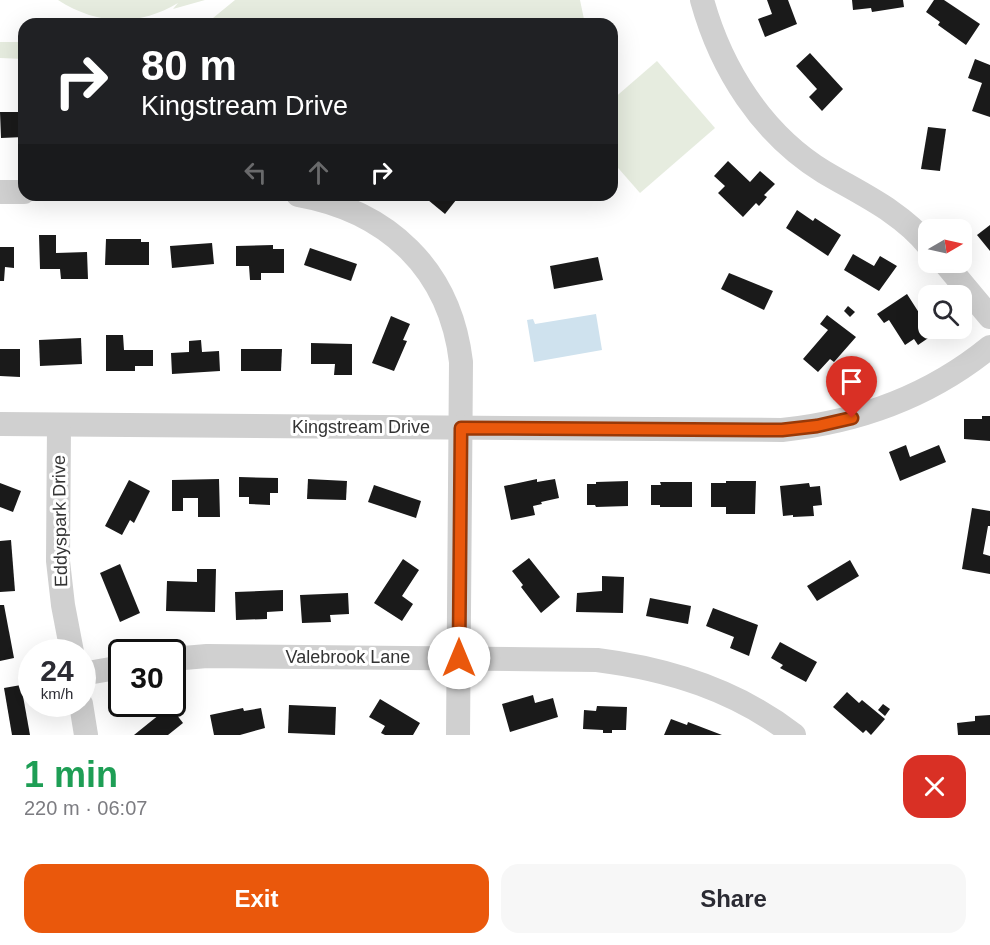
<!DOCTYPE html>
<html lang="en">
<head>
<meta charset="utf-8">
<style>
	:root { --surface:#fff; --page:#f7f7f7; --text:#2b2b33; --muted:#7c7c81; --accent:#ea580c }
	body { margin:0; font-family:Arial,sans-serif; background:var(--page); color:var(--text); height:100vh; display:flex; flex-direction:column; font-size:22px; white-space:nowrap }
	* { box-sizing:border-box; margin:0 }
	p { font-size:20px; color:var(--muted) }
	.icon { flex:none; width:33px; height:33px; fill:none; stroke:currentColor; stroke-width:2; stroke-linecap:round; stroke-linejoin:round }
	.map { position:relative; height:735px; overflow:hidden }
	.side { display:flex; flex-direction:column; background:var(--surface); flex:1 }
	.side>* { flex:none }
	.guide { position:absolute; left:18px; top:18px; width:600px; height:183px; border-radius:18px; box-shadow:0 6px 24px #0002; background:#202124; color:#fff; overflow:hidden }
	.needle { width:39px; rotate:81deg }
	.buttons { position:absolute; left:918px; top:219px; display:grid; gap:12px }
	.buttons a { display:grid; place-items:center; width:54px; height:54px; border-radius:12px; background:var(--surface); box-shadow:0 6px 24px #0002; font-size:30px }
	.speed { position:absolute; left:18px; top:639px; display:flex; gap:12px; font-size:30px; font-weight:700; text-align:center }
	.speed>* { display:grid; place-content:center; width:78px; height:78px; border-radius:50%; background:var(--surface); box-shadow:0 6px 24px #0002; line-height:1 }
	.speed small { font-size:15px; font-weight:400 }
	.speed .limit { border:3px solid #111; border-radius:9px; background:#fff; color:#111 }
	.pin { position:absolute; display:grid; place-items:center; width:51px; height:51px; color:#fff; margin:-62px -26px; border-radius:50% 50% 50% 0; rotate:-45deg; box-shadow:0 0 6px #0007 }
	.pin .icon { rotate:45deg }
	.me { position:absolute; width:66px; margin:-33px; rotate:0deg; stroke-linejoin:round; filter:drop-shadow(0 0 4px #0008) }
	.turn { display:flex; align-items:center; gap:21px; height:126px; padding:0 24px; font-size:27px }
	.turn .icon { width:78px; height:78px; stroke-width:2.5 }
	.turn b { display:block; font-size:42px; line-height:51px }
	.lanes { display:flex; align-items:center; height:57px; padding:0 24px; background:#0003; justify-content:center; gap:30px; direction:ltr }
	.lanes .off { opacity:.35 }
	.round { display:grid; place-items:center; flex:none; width:63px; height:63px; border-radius:18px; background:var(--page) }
	.summary { display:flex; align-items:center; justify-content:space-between; height:102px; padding:0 24px }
	h1 { font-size:36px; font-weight:700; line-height:45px; color:#1e9e55 }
	.action { display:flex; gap:12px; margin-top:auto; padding:12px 24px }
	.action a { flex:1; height:69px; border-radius:18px; background:var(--accent); color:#fff; font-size:24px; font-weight:700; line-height:69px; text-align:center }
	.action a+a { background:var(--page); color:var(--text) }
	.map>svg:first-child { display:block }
	.green { fill:#e6ecdf }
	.water { fill:#cfe2ee }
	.building { fill:#1a1a1a }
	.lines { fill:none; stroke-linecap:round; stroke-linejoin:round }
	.minor { stroke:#d0d0d0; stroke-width:24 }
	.route-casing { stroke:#983908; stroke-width:15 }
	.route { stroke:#ea580c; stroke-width:10 }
	.labels { text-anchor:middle; stroke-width:6; stroke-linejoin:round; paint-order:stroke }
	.street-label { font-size:18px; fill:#333; stroke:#fff }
</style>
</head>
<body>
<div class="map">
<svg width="990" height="735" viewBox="0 0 990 735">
	<rect width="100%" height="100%" fill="#fff"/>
	<g class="green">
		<path d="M58 0H205L173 9 178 3C138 27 97 25 58 0Z"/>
		<polygon points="235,0 580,0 585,24 198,24 213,18"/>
		<polygon points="0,42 24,42 24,59 0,58"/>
		<polygon points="657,61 715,128 640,193 612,161 612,100"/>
	</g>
	<polygon class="water" points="596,314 602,350 534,362 527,320 533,319 535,324"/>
	<g class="building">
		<polygon points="767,0 788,0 797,24 765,37 758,19 772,14"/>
		<polygon points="852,0 903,0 904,7 872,12 871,8 853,10"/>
		<polygon points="934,0 944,0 980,24 966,45 938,25 940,22 926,12"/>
		<polygon points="810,53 843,89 822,111 809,97 817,89 796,66"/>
		<polygon points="975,59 990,65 990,117 972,111 982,83 968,78"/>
		<polygon points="18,100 24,100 24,137 1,138 0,112 18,112"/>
		<polygon points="928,127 946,129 940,171 921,169"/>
		<polygon points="728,161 750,182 760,171 775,184 764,195 767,197 759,206 756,203 743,217 718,193 725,186 714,176"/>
		<polygon points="422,195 460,195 445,214"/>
		<polygon points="797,210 813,221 815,218 841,235 828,256 786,228"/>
		<polygon points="990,225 990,251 977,235"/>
		<polygon points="39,235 56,235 56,253 87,252 88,279 61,279 60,269 40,269"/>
		<polygon points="106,239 141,239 141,242 149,242 149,265 105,265"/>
		<polygon points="212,243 214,264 172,268 170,246"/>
		<polygon points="273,245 273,249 284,249 284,273 261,273 261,280 250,280 249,266 236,266 236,246"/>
		<polygon points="0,247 14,247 14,268 5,267 4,281 0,281"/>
		<polygon points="310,248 357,264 351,281 304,265"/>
		<polygon points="853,254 874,266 880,256 897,266 879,291 844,270"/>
		<polygon points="598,257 603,280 554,289 550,266"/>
		<polygon points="729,273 773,291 764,310 721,289"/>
		<polygon points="907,294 923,319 928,316 928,328 943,328 918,345 914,339 905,345 889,320 884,323 877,314"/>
		<polygon points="848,306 855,312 850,317 844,311"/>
		<polygon points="827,315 856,337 834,362 830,359 818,372 803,359 828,330 820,324"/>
		<polygon points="391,316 410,324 403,340 407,341 394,371 372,363"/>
		<polygon points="106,335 123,335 124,350 153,350 153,366 135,366 135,371 106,371"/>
		<polygon points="81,338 82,364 40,366 39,340"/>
		<polygon points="201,340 202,352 219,351 220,371 172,374 171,353 189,352 189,341"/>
		<polygon points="311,343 352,344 352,375 334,375 335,364 311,364"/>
		<polygon points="0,349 20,349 20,377 0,376"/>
		<polygon points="241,349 282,349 281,371 241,371"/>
		<polygon points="982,416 990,416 990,441 964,439 964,419 982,419"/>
		<polygon points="906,445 910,457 939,445 946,462 900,481 889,452"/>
		<polygon points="239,477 278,478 278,493 270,493 270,505 249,504 249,497 239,497"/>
		<polygon points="219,479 220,517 198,517 198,498 183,498 183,511 172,511 172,480"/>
		<polygon points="308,479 347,481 346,500 307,499"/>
		<polygon points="537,479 537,482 555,479 559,498 541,502 542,504 533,506 535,515 511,520 504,486"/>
		<polygon points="129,480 150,491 134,523 130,520 122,535 105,526"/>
		<polygon points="628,481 628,506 596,507 595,505 587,505 587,484 596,484 596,482"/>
		<polygon points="726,481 756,481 755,514 726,514 726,507 711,507 711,483 726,483"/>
		<polygon points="660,482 692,482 692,507 660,507 660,505 651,505 651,485 661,485"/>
		<polygon points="0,483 21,491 13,512 0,507"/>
		<polygon points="809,483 810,487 820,486 822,505 813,506 814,516 793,517 793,515 783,516 780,486"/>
		<polygon points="374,485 421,501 416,518 368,502"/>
		<polygon points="972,508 990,511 990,526 988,526 983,554 990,556 990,574 962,569"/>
		<polygon points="11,540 15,591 0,592 0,541"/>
		<polygon points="529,558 560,597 541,613 521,587 523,585 512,571"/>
		<polygon points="403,559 419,570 402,596 413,604 402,621 374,603"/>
		<polygon points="850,560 859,576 817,601 807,586"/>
		<polygon points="120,564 140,613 120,622 100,573"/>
		<polygon points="197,569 216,569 215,612 166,611 167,581 197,582"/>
		<polygon points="602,576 624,577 623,613 576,612 577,593 602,591"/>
		<polygon points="283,590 283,611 267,612 267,619 236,620 235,592"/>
		<polygon points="348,593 349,614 330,615 331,622 302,623 300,595"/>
		<polygon points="650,598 691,606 688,624 646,616"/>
		<polygon points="0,605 4,605 14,658 0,661"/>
		<polygon points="713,608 758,625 749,656 730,648 734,637 706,626"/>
		<polygon points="780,642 817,662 806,682 780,668 783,665 771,658"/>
		<polygon points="21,685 30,735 12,735 4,688"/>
		<polygon points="847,692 859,703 862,700 885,719 871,735 866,730 863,733 833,707"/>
		<polygon points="533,695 535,703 553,698 558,717 510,732 502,704"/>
		<polygon points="380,699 420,723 413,735 385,735 381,733 385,726 369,717"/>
		<polygon points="883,704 890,709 885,716 878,710"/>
		<polygon points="289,705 336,707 335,735 288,733"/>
		<polygon points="170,706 183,723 168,735 134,735"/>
		<polygon points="597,706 627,707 626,730 612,730 612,733 603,733 603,730 583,729 584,710 596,711"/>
		<polygon points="243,708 244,711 261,708 265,728 240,735 214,735 210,715"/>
		<polygon points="990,715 990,735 958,735 957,723 975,721 975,716"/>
		<polygon points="671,719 687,725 688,722 722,735 664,735"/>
	</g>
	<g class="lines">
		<g class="minor">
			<path d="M702 0C721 69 762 134 824 172 861 194 900 211 928 245"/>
			<polyline points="0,192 24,192"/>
			<path d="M298 195C388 211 450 269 461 362L458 735"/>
			<polyline points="944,262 990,317"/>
			<path d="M0 424 782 430C858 422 930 396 990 347"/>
			<polyline points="59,425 58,561 63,605 72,652"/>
			<path d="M172 659 207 656 597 660C669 669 736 690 794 735"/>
			<polyline points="82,674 122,667"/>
			<polyline points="81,704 86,735"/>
		</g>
	</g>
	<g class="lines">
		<defs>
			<polyline id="route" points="459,658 461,428 782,430 817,426 852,418"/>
		</defs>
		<use href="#route" class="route-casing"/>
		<use href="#route" class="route"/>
	</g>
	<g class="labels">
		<g class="street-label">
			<text x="361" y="433">Kingstream Drive</text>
			<text transform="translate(60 521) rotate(-91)" y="6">Eddyspark Drive</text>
			<text x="348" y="663">Valebrook Lane</text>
		</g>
	</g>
</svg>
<div class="buttons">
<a><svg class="needle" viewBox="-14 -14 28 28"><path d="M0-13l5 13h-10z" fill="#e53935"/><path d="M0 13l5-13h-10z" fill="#7c7c81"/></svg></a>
<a><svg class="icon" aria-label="search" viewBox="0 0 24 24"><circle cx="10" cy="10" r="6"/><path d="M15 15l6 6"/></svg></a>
</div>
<div class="speed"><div>24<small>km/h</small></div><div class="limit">30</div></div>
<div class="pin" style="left:852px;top:418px;background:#d93025"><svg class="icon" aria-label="arrive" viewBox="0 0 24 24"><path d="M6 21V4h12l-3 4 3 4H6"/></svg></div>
<svg class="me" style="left:459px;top:658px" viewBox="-20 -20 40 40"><circle r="19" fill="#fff"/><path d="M0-13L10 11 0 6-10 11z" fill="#ea580c"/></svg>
<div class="guide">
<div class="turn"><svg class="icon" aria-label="right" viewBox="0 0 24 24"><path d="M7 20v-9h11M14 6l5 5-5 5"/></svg><div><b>80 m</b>Kingstream Drive</div></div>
<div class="lanes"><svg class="icon off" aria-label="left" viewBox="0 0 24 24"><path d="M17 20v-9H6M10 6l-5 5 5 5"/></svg><svg class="icon off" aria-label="ahead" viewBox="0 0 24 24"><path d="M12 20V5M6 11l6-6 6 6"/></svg><svg class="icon" aria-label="right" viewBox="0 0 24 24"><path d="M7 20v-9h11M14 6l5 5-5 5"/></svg></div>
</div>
</div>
<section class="side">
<div class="summary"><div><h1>1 min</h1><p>220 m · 06:07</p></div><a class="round" style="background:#d93025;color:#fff"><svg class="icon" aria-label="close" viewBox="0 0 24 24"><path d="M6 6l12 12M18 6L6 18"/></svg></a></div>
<div class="action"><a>Exit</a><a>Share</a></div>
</section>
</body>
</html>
